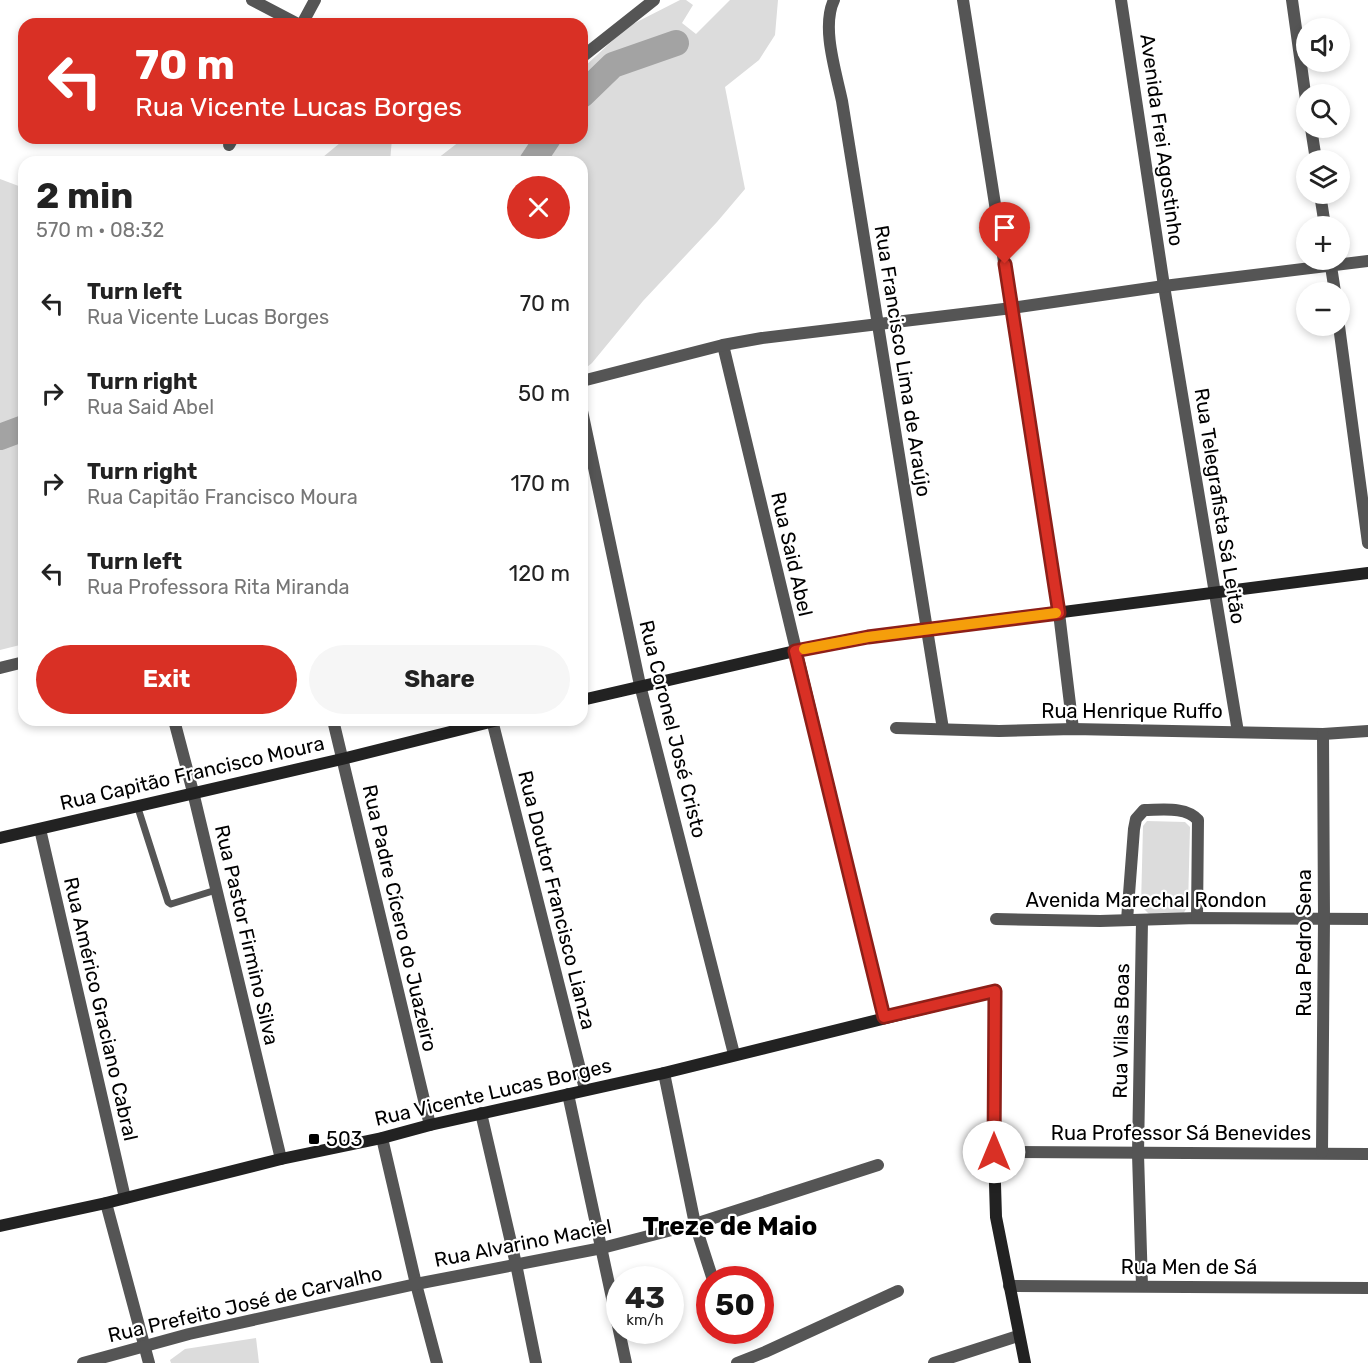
<!DOCTYPE html>
<html lang="en">
<head>
<meta charset="utf-8">
<style>
	:root { --surface:#fff; --page:#f6f6f6; --text:#222; --muted:#767676; --accent:#d93025 }
	body { margin:0; font-family:Rubik,sans-serif; background:var(--page); color:var(--text); height:100vh; display:flex; flex-direction:column; font-size:22px; white-space:nowrap }
	* { box-sizing:border-box; margin:0 }
	p { font-size:20px; color:var(--muted) }
	.icon { flex:none; width:33px; height:33px; fill:none; stroke:currentColor; stroke-width:2; stroke-linecap:round; stroke-linejoin:round }
	.map { position:relative; flex:1; overflow:hidden }
	.details { position:absolute; left:18px; top:156px; width:570px; height:570px; display:flex; flex-direction:column; background:var(--surface); border-radius:18px; box-shadow:0 3px 9px #0003 }
	.details>* { flex:none }
	.top-card { position:absolute; left:18px; top:18px; width:570px; height:126px; border-radius:18px; box-shadow:0 3px 9px #0003; background:#d93025; color:#fff; overflow:hidden }
	.tools { position:absolute; left:1296px; top:18px; display:grid; gap:12px }
	.tools a { display:grid; place-items:center; width:54px; height:54px; border-radius:50%; background:var(--surface); box-shadow:0 3px 9px #0003; font-size:30px }
	.speed { position:absolute; left:606px; top:1266px; display:flex; gap:12px; font-size:30px; font-weight:700; text-align:center }
	.speed>* { display:grid; place-content:center; width:78px; height:78px; border-radius:50%; background:var(--surface); box-shadow:0 3px 9px #0003; line-height:1 }
	.speed small { font-size:15px; font-weight:400 }
	.speed .limit { border:9px solid #d22; background:#fff; color:#111 }
	.pin { position:absolute; display:grid; place-items:center; width:51px; height:51px; color:#fff; margin:-62px -26px; border-radius:50% 50% 50% 0; rotate:-45deg; box-shadow:0 0 6px #0007 }
	.pin .icon { rotate:45deg }
	.me { position:absolute; width:66px; margin:-33px; rotate:0deg; stroke-linejoin:round; filter:drop-shadow(0 0 4px #0008) }
	.turn { display:flex; align-items:center; gap:21px; height:126px; padding:0 18px; font-size:27px }
	.turn .icon { width:78px; height:78px; stroke-width:2.5 }
	.turn b { display:block; font-size:42px; line-height:51px }
	.round { display:grid; place-items:center; flex:none; width:63px; height:63px; border-radius:32px; background:var(--page) }
	.headline { display:flex; align-items:center; justify-content:space-between; height:102px; padding:0 18px }
	h1 { font-size:36px; font-weight:700; line-height:45px }
	.primary-button { display:flex; gap:12px; margin-top:auto; padding:12px 18px }
	.primary-button a { flex:1; height:69px; border-radius:36px; background:var(--accent); color:#fff; font-size:24px; font-weight:700; line-height:69px; text-align:center }
	.primary-button a+a { background:var(--page); color:var(--text) }
	ul { padding:0; list-style:none }
	li { display:flex; align-items:center; gap:18px; height:90px; padding:0 18px }
	li div { flex:1 }
	li b { display:block; font-size:22px }
	li em { font-style:normal }
	.map>svg:first-child { display:block }
	.green { fill:#dcdcdc }
	.lines { fill:none; stroke-linecap:round; stroke-linejoin:round }
	.river { stroke:#a3a3a3; stroke-width:26 }
	.service { stroke:#555; stroke-width:7 }
	.minor { stroke:#555; stroke-width:12 }
	.tertiary { stroke:#555; stroke-width:12 }
	.secondary { stroke:#222; stroke-width:12 }
	.route-casing { stroke:#8d1f18; stroke-width:15 }
	.route { stroke:#d93025; stroke-width:10 }
	.slow { stroke:#f59e0b; stroke-width:10 }
	.poi-dot { fill:#000; stroke:#fff; stroke-width:2 }
	.labels { text-anchor:middle; stroke-width:4.5; stroke-linejoin:round; paint-order:stroke }
	.street-label { font-size:20px; fill:#000; stroke:#fff }
	.poi-label { font-size:20px; fill:#000; stroke:#fff; text-anchor:start }
	.district-label { font-size:26px; font-weight:bold; fill:#000; stroke:#fff }
</style>
</head>
<body>
<div class="map">
<svg width="1368" height="1363" viewBox="0 0 1368 1363">
	<rect width="100%" height="100%" fill="#fff"/>
	<g class="green">
		<polygon points="680,0 686,0 693,5 682,23 696,34 730,0 778,0 775,35 759,60 725,87 745,189 717,222 643,301 592,363 582,371 582,162 433,162 464,138 582,138 582,69 627,27"/>
		<polygon points="346,138 392,138 390,162 317,162"/>
		<polygon points="0,179 24,188 24,644 0,650"/>
		<polygon points="1147,821 1185,822 1190,827 1188,906 1183,914 1149,914 1141,906 1143,826"/>
		<polygon points="256,1338 259,1363 171,1363 170,1360 185,1349"/>
	</g>
	<g class="lines">
		<g class="river">
			<polyline points="582,95 613,65 676,43"/>
			<polyline points="532,162 548,138"/>
			<polyline points="0,437 24,428"/>
		</g>
		<polyline class="service" points="137,805 168,902 171,904 216,890"/>
		<g class="minor">
			<path d="M834 0C821 27 836 72 842 101L943 729"/>
			<polyline points="963,0 1059,613 1073,729"/>
			<polyline points="1121,0 1164,286 1238,732"/>
			<polyline points="1292,0 1306,100"/>
			<polyline points="582,57 654,0"/>
			<polyline points="1311,128 1316,160"/>
			<polyline points="229,145 233,138"/>
			<polyline points="1320,194 1325,226"/>
			<polyline points="1330,260 1335,292"/>
			<polyline points="1339,326 1368,543"/>
			<polyline points="723,345 884,1017"/>
			<polyline points="582,381 723,345 762,338 1012,308 1164,286 1368,261"/>
			<polyline points="582,411 640,685 734,1054"/>
			<polyline points="0,668 24,662"/>
			<polyline points="174,720 193,792 281,1159"/>
			<polyline points="333,720 430,1125"/>
			<polyline points="492,720 585,1089"/>
			<polyline points="896,728 999,731 1073,729 1323,734 1368,731"/>
			<polyline points="40,829 125,1198"/>
			<polyline points="996,919 1100,921 1197,918 1368,919"/>
			<path d="M1127 920 1134 829 1136 819 1144 810C1161 810 1186 806 1198 820L1197 918"/>
			<polyline points="664,1073 695,1224 713,1280"/>
			<polyline points="568,1094 626,1363"/>
			<polyline points="481,1113 516,1264 536,1363"/>
			<polyline points="382,1138 416,1284 437,1363"/>
			<polyline points="994,1152 1368,1154"/>
			<polyline points="1322,1152 1324,919 1323,734"/>
			<polyline points="106,1203 149,1363"/>
			<polyline points="1009,1286 1368,1288"/>
			<polyline points="1142,1286 1138,1154 1142,921"/>
			<polyline points="83,1363 189,1334 416,1284 602,1248 695,1224 878,1165"/>
			<polyline points="737,1363 765,1352 898,1291"/>
			<polyline points="934,1363 1018,1336"/>
		</g>
		<g class="tertiary">
			<polyline points="252,0 298,24"/>
			<polyline points="302,24 315,0"/>
		</g>
		<g class="secondary">
			<polyline points="582,700 795,651 868,637 1368,573"/>
			<polyline points="0,838 342,759 498,720"/>
			<polyline points="0,1226 106,1203 281,1159 382,1138 430,1125 664,1073 995,991 994,1152 996,1217 1025,1363"/>
		</g>
	</g>
	<g class="lines">
		<defs>
			<polyline id="route" points="994,1152 995,991 884,1017 795,651 868,637 1059,613 1005,264"/>
		</defs>
		<use href="#route" class="route-casing"/>
		<use href="#route" class="route"/>
		<polyline class="slow" points="804,649 868,637 1056,613"/>
	</g>
	<rect class="poi-dot" x="308" y="1133" width="12" height="12" rx="3"/>
	<g class="labels">
		<g class="street-label">
			<text transform="translate(1162 140) rotate(82)" y="7">Avenida Frei Agostinho</text>
			<text transform="translate(903 361) rotate(81)" y="7">Rua Francisco Lima de Araújo</text>
			<text transform="translate(1220 506) rotate(81)" y="7">Rua Telegrafista Sá Leitão</text>
			<text transform="translate(792 554) rotate(77)" y="7">Rua Said Abel</text>
			<text x="1132" y="718">Rua Henrique Ruffo</text>
			<text transform="translate(673 729) rotate(76)" y="7">Rua Coronel José Cristo</text>
			<text transform="translate(192 773) rotate(-13)" y="7">Rua Capitão Francisco Moura</text>
			<text transform="translate(557 900) rotate(76)" y="7">Rua Doutor Francisco Lianza</text>
			<text x="1146" y="907">Avenida Marechal Rondon</text>
			<text transform="translate(400 918) rotate(77)" y="7">Rua Padre Cícero do Juazeiro</text>
			<text transform="translate(247 935) rotate(77)" y="7">Rua Pastor Firmino Silva</text>
			<text transform="translate(1304 943) rotate(-90)" y="7">Rua Pedro Sena</text>
			<text transform="translate(101 1009) rotate(77)" y="7">Rua Américo Graciano Cabral</text>
			<text transform="translate(1121 1031) rotate(-89)" y="7">Rua Vilas Boas</text>
			<text transform="translate(493 1092) rotate(-13)" y="7">Rua Vicente Lucas Borges</text>
			<text x="1181" y="1140">Rua Professor Sá Benevides</text>
			<text transform="translate(523 1243) rotate(-11)" y="7">Rua Alvarino Maciel</text>
			<text x="1189" y="1274">Rua Men de Sá</text>
			<text transform="translate(245 1304) rotate(-13)" y="7">Rua Prefeito José de Carvalho</text>
		</g>
		<g class="poi-label">
			<text x="326" y="1146">503</text>
		</g>
		<g class="district-label">
			<text x="730" y="1235">Treze de Maio</text>
		</g>
	</g>
</svg>
<div class="tools">
<a><svg class="icon" aria-label="sound" viewBox="0 0 24 24"><path d="M4 9h4l5-4v14l-5-4H4zM17 9q2 3 0 6"/></svg></a>
<a><svg class="icon" aria-label="search" viewBox="0 0 24 24"><circle cx="10" cy="10" r="6"/><path d="M15 15l6 6"/></svg></a>
<a><svg class="icon" aria-label="layers" viewBox="0 0 24 24"><path d="M12 4l9 5-9 5-9-5zM3 14l9 5 9-5"/></svg></a>
<a>+</a>
<a>−</a>
</div>
<div class="speed"><div>43<small>km/h</small></div><div class="limit">50</div></div>
<div class="pin" style="left:1005px;top:264px;background:#d93025"><svg class="icon" aria-label="arrive" viewBox="0 0 24 24"><path d="M6 21V4h12l-3 4 3 4H6"/></svg></div>
<svg class="me" style="left:994px;top:1152px" viewBox="-20 -20 40 40"><circle r="19" fill="#fff"/><path d="M0-13L10 11 0 6-10 11z" fill="#d93025"/></svg>
<div class="top-card">
<div class="turn"><svg class="icon" aria-label="left" viewBox="0 0 24 24"><path d="M17 20v-9H6M10 6l-5 5 5 5"/></svg><div><b>70 m</b>Rua Vicente Lucas Borges</div></div>
</div>
<section class="details">
<div class="headline"><div><h1>2 min</h1><p>570 m · 08:32</p></div><a class="round" style="background:#d93025;color:#fff"><svg class="icon" aria-label="close" viewBox="0 0 24 24"><path d="M6 6l12 12M18 6L6 18"/></svg></a></div>
<ul>
<li><svg class="icon" aria-label="left" viewBox="0 0 24 24"><path d="M17 20v-9H6M10 6l-5 5 5 5"/></svg><div><b>Turn left</b><p>Rua Vicente Lucas Borges</p></div><em>70 m</em></li>
<li><svg class="icon" aria-label="right" viewBox="0 0 24 24"><path d="M7 20v-9h11M14 6l5 5-5 5"/></svg><div><b>Turn right</b><p>Rua Said Abel</p></div><em>50 m</em></li>
<li><svg class="icon" aria-label="right" viewBox="0 0 24 24"><path d="M7 20v-9h11M14 6l5 5-5 5"/></svg><div><b>Turn right</b><p>Rua Capitão Francisco Moura</p></div><em>170 m</em></li>
<li><svg class="icon" aria-label="left" viewBox="0 0 24 24"><path d="M17 20v-9H6M10 6l-5 5 5 5"/></svg><div><b>Turn left</b><p>Rua Professora Rita Miranda</p></div><em>120 m</em></li>
</ul>
<div class="primary-button"><a>Exit</a><a>Share</a></div>
</section>
</div>
</body>
</html>
